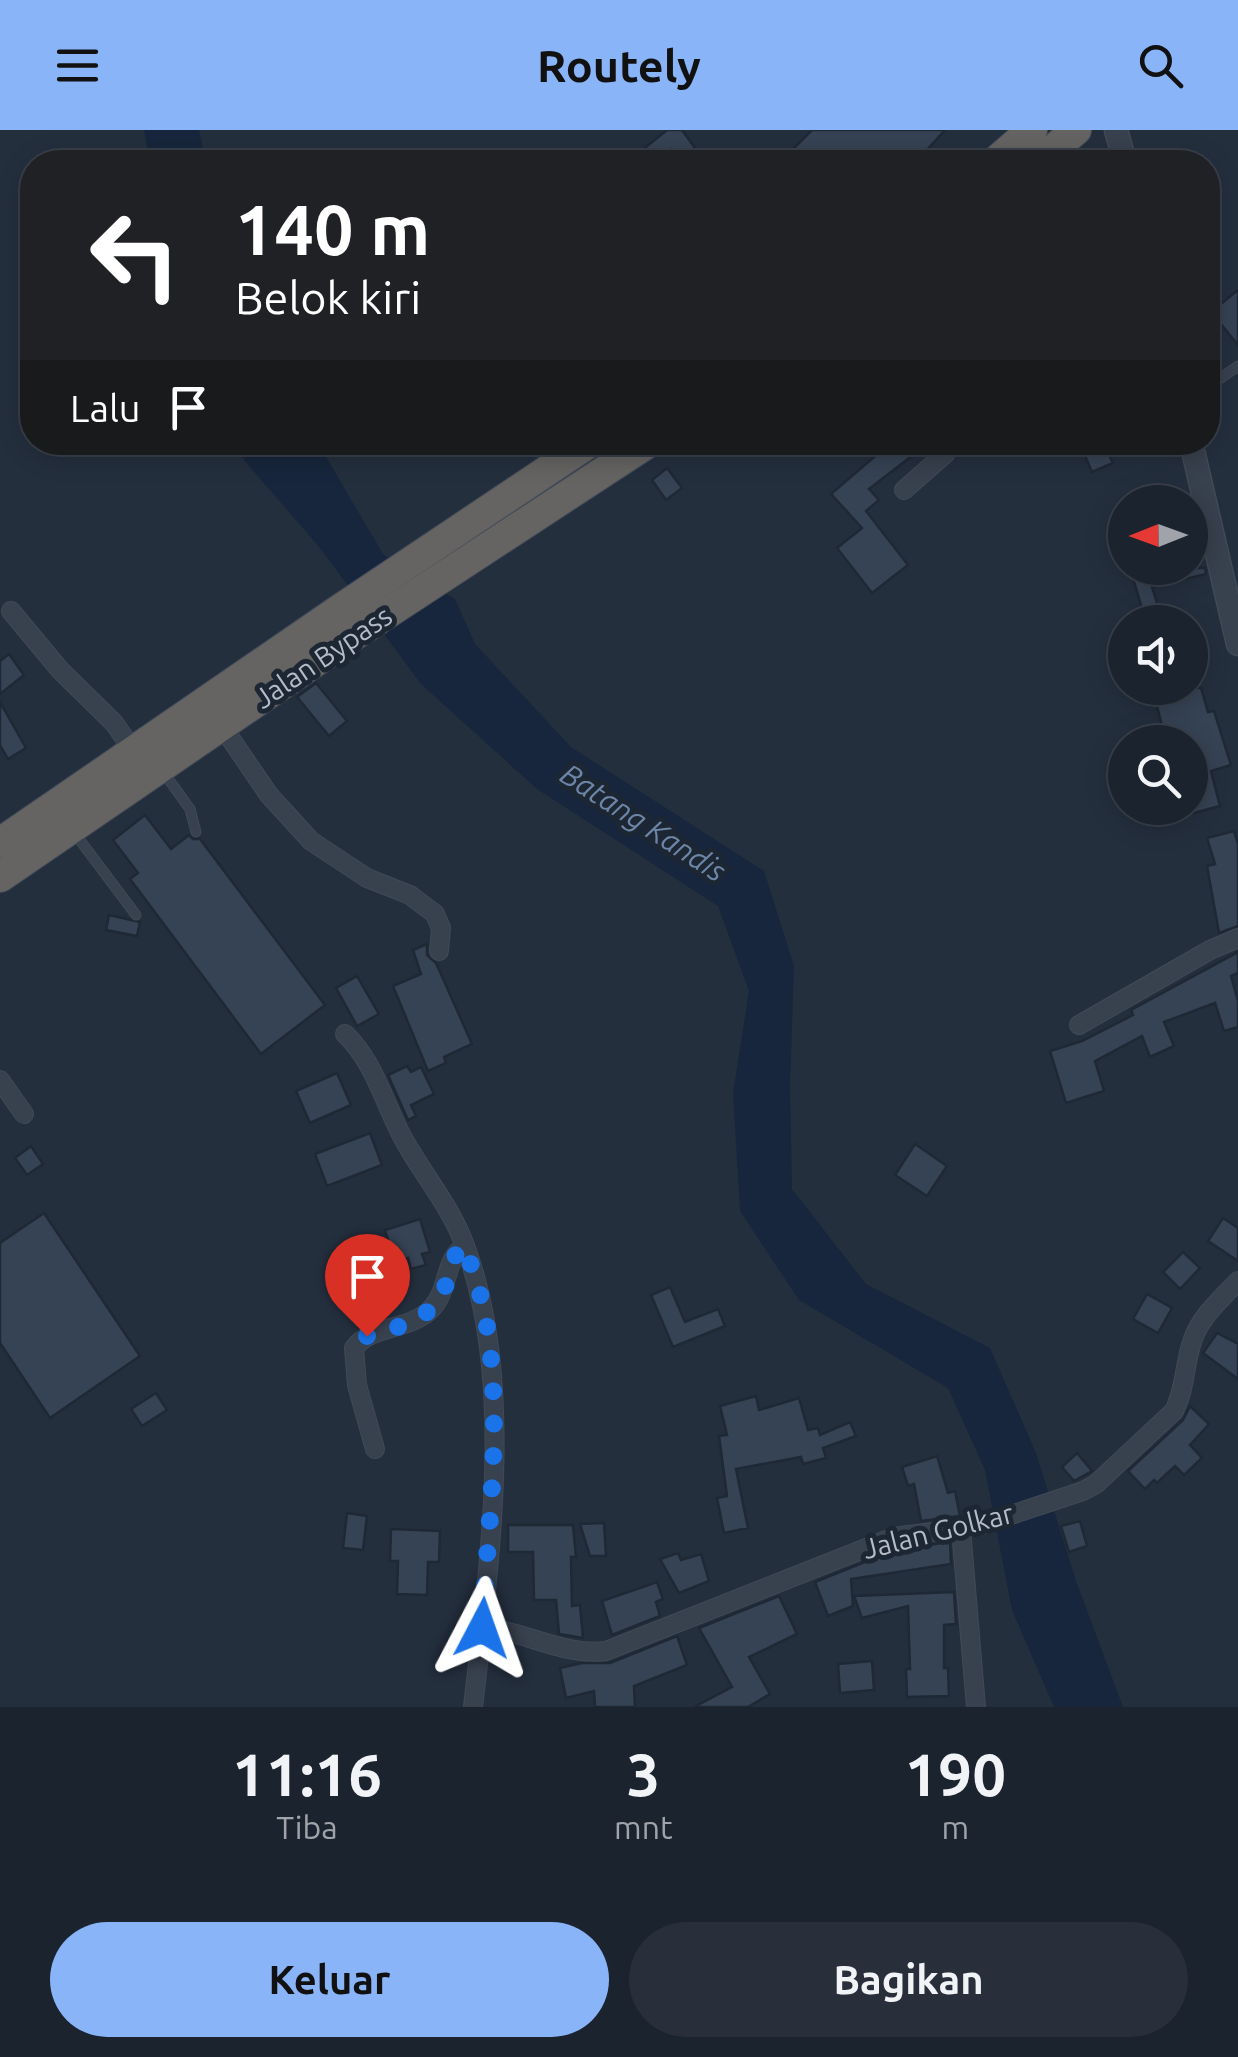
<!DOCTYPE html>
<html lang="id">
<head>
<meta charset="utf-8">
<style>
	:root { --surface:#1b232e; --page:#282f3a; --text:#f1f3f6; --muted:#a0a4aa; --line:#39404a; --accent:#8ab4f8 }
	body { margin:0; font-family:Ubuntu,sans-serif; background:var(--page); color:var(--text); height:100vh; display:flex; flex-direction:column; font-size:38px; white-space:nowrap }
	* { box-sizing:border-box; margin:0 }
	p { font-size:32px; color:var(--muted) }
	.icon { flex:none; width:55px; height:55px; fill:none; stroke:currentColor; stroke-width:2; stroke-linecap:round; stroke-linejoin:round }
	.map { position:relative; height:1577px; overflow:hidden }
	.details { display:flex; flex-direction:column; background:var(--surface); flex:1 }
	.details>* { flex:none }
	.hud { position:absolute; left:20px; top:20px; width:1200px; height:305px; border-radius:40px; box-shadow:0 5px 25px #0003,0 0 0 2px var(--line); background:#202124; color:#fff; overflow:hidden }
	.needle { width:65px; rotate:269deg }
	.fabs { position:absolute; left:1108px; top:355px; display:grid; gap:20px }
	.fabs a { display:grid; place-items:center; width:100px; height:100px; border-radius:50%; background:var(--surface); box-shadow:0 5px 25px #0003,0 0 0 2px var(--line); font-size:50px }
	.pin { position:absolute; display:grid; place-items:center; width:85px; height:85px; color:#fff; margin:-102px -42px; border-radius:50% 50% 50% 0; rotate:-45deg; box-shadow:0 0 10px #0007 }
	.pin .icon { rotate:45deg }
	.me { position:absolute; width:110px; margin:-55px; rotate:4deg; stroke-linejoin:round; filter:drop-shadow(0 0 8px #0008) }
	.turn { display:flex; align-items:center; gap:35px; height:210px; padding:0 50px; font-size:45px }
	.turn .icon { width:130px; height:130px; stroke-width:2.5 }
	.turn b { display:block; font-size:70px; line-height:85px }
	.then { display:flex; align-items:center; height:95px; padding:0 50px; background:#0003; gap:20px; font-size:38px }
	.eta { display:flex; justify-content:space-evenly; align-items:center; height:170px; text-align:center }
	.eta b { font-size:60px; font-weight:600; line-height:70px }
	.button { display:flex; gap:20px; margin-top:auto; padding:20px 50px }
	.button a { flex:1; height:115px; border-radius:60px; background:var(--accent); color:#111; font-size:40px; font-weight:600; line-height:115px; text-align:center }
	.button a+a { background:var(--page); color:var(--text) }
	header { display:flex; justify-content:space-between; align-items:center; height:130px; padding:0 50px; background:var(--accent); color:#111; font-size:45px; font-weight:600 }
	.map>svg:first-child { display:block }
	.water { fill:#17263c }
	.building { fill:#364354; stroke:#1f2835; stroke-width:2.5 }
	.lines { fill:none; stroke-linecap:round; stroke-linejoin:round }
	.service-casing { stroke:#414a57; stroke-width:11 }
	.minor-casing { stroke:#414a57; stroke-width:20 }
	.tertiary-casing { stroke:#414a57; stroke-width:25 }
	.trunk-casing { stroke:#434c59; stroke-width:32 }
	.service { stroke:#38414e; stroke-width:9 }
	.minor { stroke:#38414e; stroke-width:18 }
	.tertiary { stroke:#38414e; stroke-width:22 }
	.trunk { stroke:#656462; stroke-width:30 }
	.route { stroke:#1a73e8; stroke-width:18; stroke-dasharray:0 32.4 }
	.labels { text-anchor:middle; stroke-width:10; stroke-linejoin:round; paint-order:stroke }
	.street-label { font-size:28px; fill:#b4bcc9; stroke:#1d2633 }
	.water-label { font-size:30px; font-style:italic; fill:#6d86a8; stroke:#1d2633 }
</style>
</head>
<body>
<header><svg class="icon" aria-label="menu" viewBox="0 0 24 24"><path d="M4 6h16M4 12h16M4 18h16"/></svg>Routely<svg class="icon" aria-label="search" viewBox="0 0 24 24"><circle cx="10" cy="10" r="6"/><path d="M15 15l6 6"/></svg></header>
<div class="map">
<svg width="1238" height="1577" viewBox="0 0 1238 1577">
	<rect width="100%" height="100%" fill="#242f3e"/>
	<g class="water">
		<polygon points="144,0 199,0 206,32 150,32"/>
		<polygon points="237,313 318,313 383,424 455,469 475,514 571,617 764,741 794,836 790,956 792,1059 866,1154 990,1218 1036,1323 1076,1451 1123,1577 1054,1577 1012,1480 985,1340 948,1258 799,1170 740,1081 733,963 749,861 718,776 537,659 421,554 320,418 244,330"/>
	</g>
	<g class="building">
		<polygon points="667,0 682,0 695,18 679,30 671,19 650,32 641,21"/>
		<polygon points="812,0 945,0 916,32 780,32"/>
		<polygon points="1238,160 1238,215 1211,182"/>
		<polygon points="863,312 930,312 869,359 879,370 866,381 908,435 872,463 837,418 862,398 831,364 874,327"/>
		<polygon points="1079,312 1103,312 1113,333 1092,342"/>
		<polygon points="667,338 682,358 666,370 652,350"/>
		<polygon points="1130,438 1205,438 1206,444 1152,457 1163,492 1146,492"/>
		<polygon points="9,524 24,545 0,564 0,531"/>
		<polygon points="316,553 347,591 329,606 297,567"/>
		<polygon points="1162,558 1201,558 1208,582 1214,581 1231,635 1211,641 1220,676 1190,684 1190,612 1137,612 1136,607 1163,600 1153,560"/>
		<polygon points="0,572 26,618 8,629 0,615"/>
		<polygon points="145,685 171,719 189,705 193,709 200,709 325,875 261,924 130,749 138,743 113,710"/>
		<polygon points="1234,701 1238,714 1238,796 1219,803 1207,736 1215,734 1207,708"/>
		<polygon points="109,785 140,792 137,806 106,800"/>
		<polygon points="427,814 427,825 436,833 472,914 444,927 446,933 428,941 393,856 421,844 413,820"/>
		<polygon points="1238,822 1238,843 1231,846 1238,871 1238,897 1224,901 1215,873 1164,892 1174,916 1150,927 1142,906 1095,931 1104,961 1066,973 1050,921 1082,911 1133,885 1131,880"/>
		<polygon points="357,846 379,884 357,896 336,858"/>
		<polygon points="407,936 411,942 421,937 434,964 411,975 416,986 408,990 388,945"/>
		<polygon points="337,943 351,975 310,993 296,961"/>
		<polygon points="370,1003 382,1035 327,1056 315,1024"/>
		<polygon points="915,1014 947,1036 927,1066 895,1045"/>
		<polygon points="31,1016 43,1034 27,1045 15,1028"/>
		<polygon points="44,1083 140,1226 50,1288 0,1213 0,1113"/>
		<polygon points="1223,1088 1238,1098 1238,1131 1208,1111"/>
		<polygon points="420,1089 430,1122 422,1124 426,1135 411,1139 408,1128 395,1133 385,1100"/>
		<polygon points="1183,1122 1200,1138 1180,1159 1163,1142"/>
		<polygon points="670,1157 685,1192 718,1179 725,1196 673,1217 651,1165"/>
		<polygon points="1147,1164 1172,1178 1158,1203 1133,1189"/>
		<polygon points="1217,1203 1238,1214 1238,1249 1203,1223"/>
		<polygon points="156,1263 167,1280 142,1296 131,1279"/>
		<polygon points="756,1266 759,1280 799,1268 808,1300 818,1298 820,1305 850,1292 856,1306 823,1318 826,1328 803,1334 801,1327 736,1339 748,1398 724,1403 717,1368 727,1366 719,1306 727,1305 720,1276"/>
		<polygon points="1190,1276 1209,1294 1190,1315 1202,1328 1184,1345 1175,1336 1157,1353 1154,1350 1145,1359 1128,1341 1183,1290"/>
		<polygon points="1077,1323 1092,1341 1074,1351 1062,1337"/>
		<polygon points="937,1326 948,1363 955,1361 960,1386 921,1391 914,1354 908,1356 902,1337"/>
		<polygon points="347,1383 367,1386 363,1420 343,1418"/>
		<polygon points="1080,1391 1087,1416 1069,1422 1061,1396"/>
		<polygon points="604,1393 606,1426 590,1426 580,1394"/>
		<polygon points="508,1395 573,1395 576,1427 571,1427 572,1476 580,1475 583,1508 559,1504 556,1470 534,1470 533,1422 508,1422"/>
		<polygon points="391,1399 440,1401 439,1432 428,1432 427,1465 397,1464 398,1431 390,1431"/>
		<polygon points="950,1412 951,1434 851,1449 853,1476 828,1486 815,1452 897,1419"/>
		<polygon points="678,1423 681,1430 701,1424 709,1451 679,1463 660,1429"/>
		<polygon points="657,1452 663,1469 656,1472 660,1486 612,1505 602,1471"/>
		<polygon points="954,1462 956,1494 944,1495 944,1538 948,1538 949,1566 907,1567 906,1539 910,1539 908,1476 862,1488 854,1466"/>
		<polygon points="779,1466 797,1504 749,1527 770,1564 748,1577 694,1577 732,1557 699,1498"/>
		<polygon points="677,1506 687,1535 634,1556 635,1577 595,1577 594,1561 566,1568 560,1538 582,1533 610,1533"/>
		<polygon points="872,1531 874,1560 840,1563 838,1534"/>
	</g>
	<g class="lines">
		<defs>
			<g id="service">
				<polyline points="1208,257 1238,236"/>
				<polyline points="164,643 190,679 196,702"/>
				<polyline points="76,705 136,785"/>
			</g>
			<g id="minor">
				<polyline points="904,360 945,324 949,312"/>
				<polyline points="11,481 60,540 114,593 133,620"/>
				<polyline points="222,596 269,665 311,711 367,748 410,765 435,784 441,798 439,821"/>
				<polyline points="1079,895 1210,820 1238,808"/>
				<path d="M345 904C375 932 385 976 404 1010 424 1046 451 1077 465 1116 516 1251 489 1436 473 1577"/>
				<polyline points="0,950 24,984"/>
				<path d="M375 1319 357 1255 354 1218C372 1194 411 1201 432 1178 449 1160 444 1129 465 1116"/>
				<polyline points="961,1399 976,1577"/>
				<path d="M482 1498C523 1500 565 1527 606 1521L894 1407 978 1396 1083 1361 1096 1354 1174 1281C1186 1258 1184 1233 1193 1209 1201 1186 1222 1168 1238 1151"/>
			</g>
			<g id="tertiary">
				<polyline points="1116,0 1125,32"/>
				<polyline points="1191,312 1238,514"/>
			</g>
			<g id="trunk">
				<polyline points="995,32 1032,0"/>
				<polyline points="1039,32 1076,0"/>
				<polyline points="0,713 336,482 590,312"/>
				<polyline points="0,747 348,509 649,312"/>
			</g>
		</defs>
		<use href="#service" class="service-casing"/>
		<use href="#minor" class="minor-casing"/>
		<use href="#tertiary" class="tertiary-casing"/>
		<use href="#trunk" class="trunk-casing"/>
		<use href="#service" class="service"/>
		<use href="#minor" class="minor"/>
		<use href="#tertiary" class="tertiary"/>
		<use href="#trunk" class="trunk"/>
	</g>
	<g class="lines">
		<path class="route" d="M367 1206C398 1197 432 1191 445 1157 451 1141 450 1125 465 1116 471 1135 478 1155 483 1175 505 1281 488 1391 482 1498"/>
	</g>
	<g class="labels">
		<g class="street-label">
			<text transform="translate(323 527) rotate(-34)" y="10">Jalan Bypass</text>
			<text transform="translate(938 1401) rotate(-14)" y="10">Jalan Golkar</text>
		</g>
		<g class="water-label">
			<text transform="translate(643 693) rotate(33)" y="10">Batang Kandis</text>
		</g>
	</g>
</svg>
<div class="fabs">
<a><svg class="needle" viewBox="-14 -14 28 28"><path d="M0-13l5 13h-10z" fill="#e53935"/><path d="M0 13l5-13h-10z" fill="#a0a4aa"/></svg></a>
<a><svg class="icon" aria-label="sound" viewBox="0 0 24 24"><path d="M4 9h4l5-4v14l-5-4H4zM17 9q2 3 0 6"/></svg></a>
<a><svg class="icon" aria-label="search" viewBox="0 0 24 24"><circle cx="10" cy="10" r="6"/><path d="M15 15l6 6"/></svg></a>
</div>
<div class="pin" style="left:367px;top:1206px;background:#d93025"><svg class="icon" aria-label="arrive" viewBox="0 0 24 24"><path d="M6 21V4h12l-3 4 3 4H6"/></svg></div>
<svg class="me" style="left:482px;top:1498px" viewBox="-20 -20 40 40"><path d="M0-17L14 15 0 8-14 15z" fill="#1a73e8" stroke="#fff" stroke-width="4"/></svg>
<div class="hud">
<div class="turn"><svg class="icon" aria-label="left" viewBox="0 0 24 24"><path d="M17 20v-9H6M10 6l-5 5 5 5"/></svg><div><b>140 m</b>Belok kiri</div></div>
<div class="then">Lalu<svg class="icon" aria-label="arrive" viewBox="0 0 24 24"><path d="M6 21V4h12l-3 4 3 4H6"/></svg></div>
</div>
</div>
<section class="details">
<div class="eta">
<div><b>11:16</b><p>Tiba</p></div>
<div><b>3</b><p>mnt</p></div>
<div><b>190</b><p>m</p></div>
</div>
<div class="button"><a>Keluar</a><a>Bagikan</a></div>
</section>
</body>
</html>
